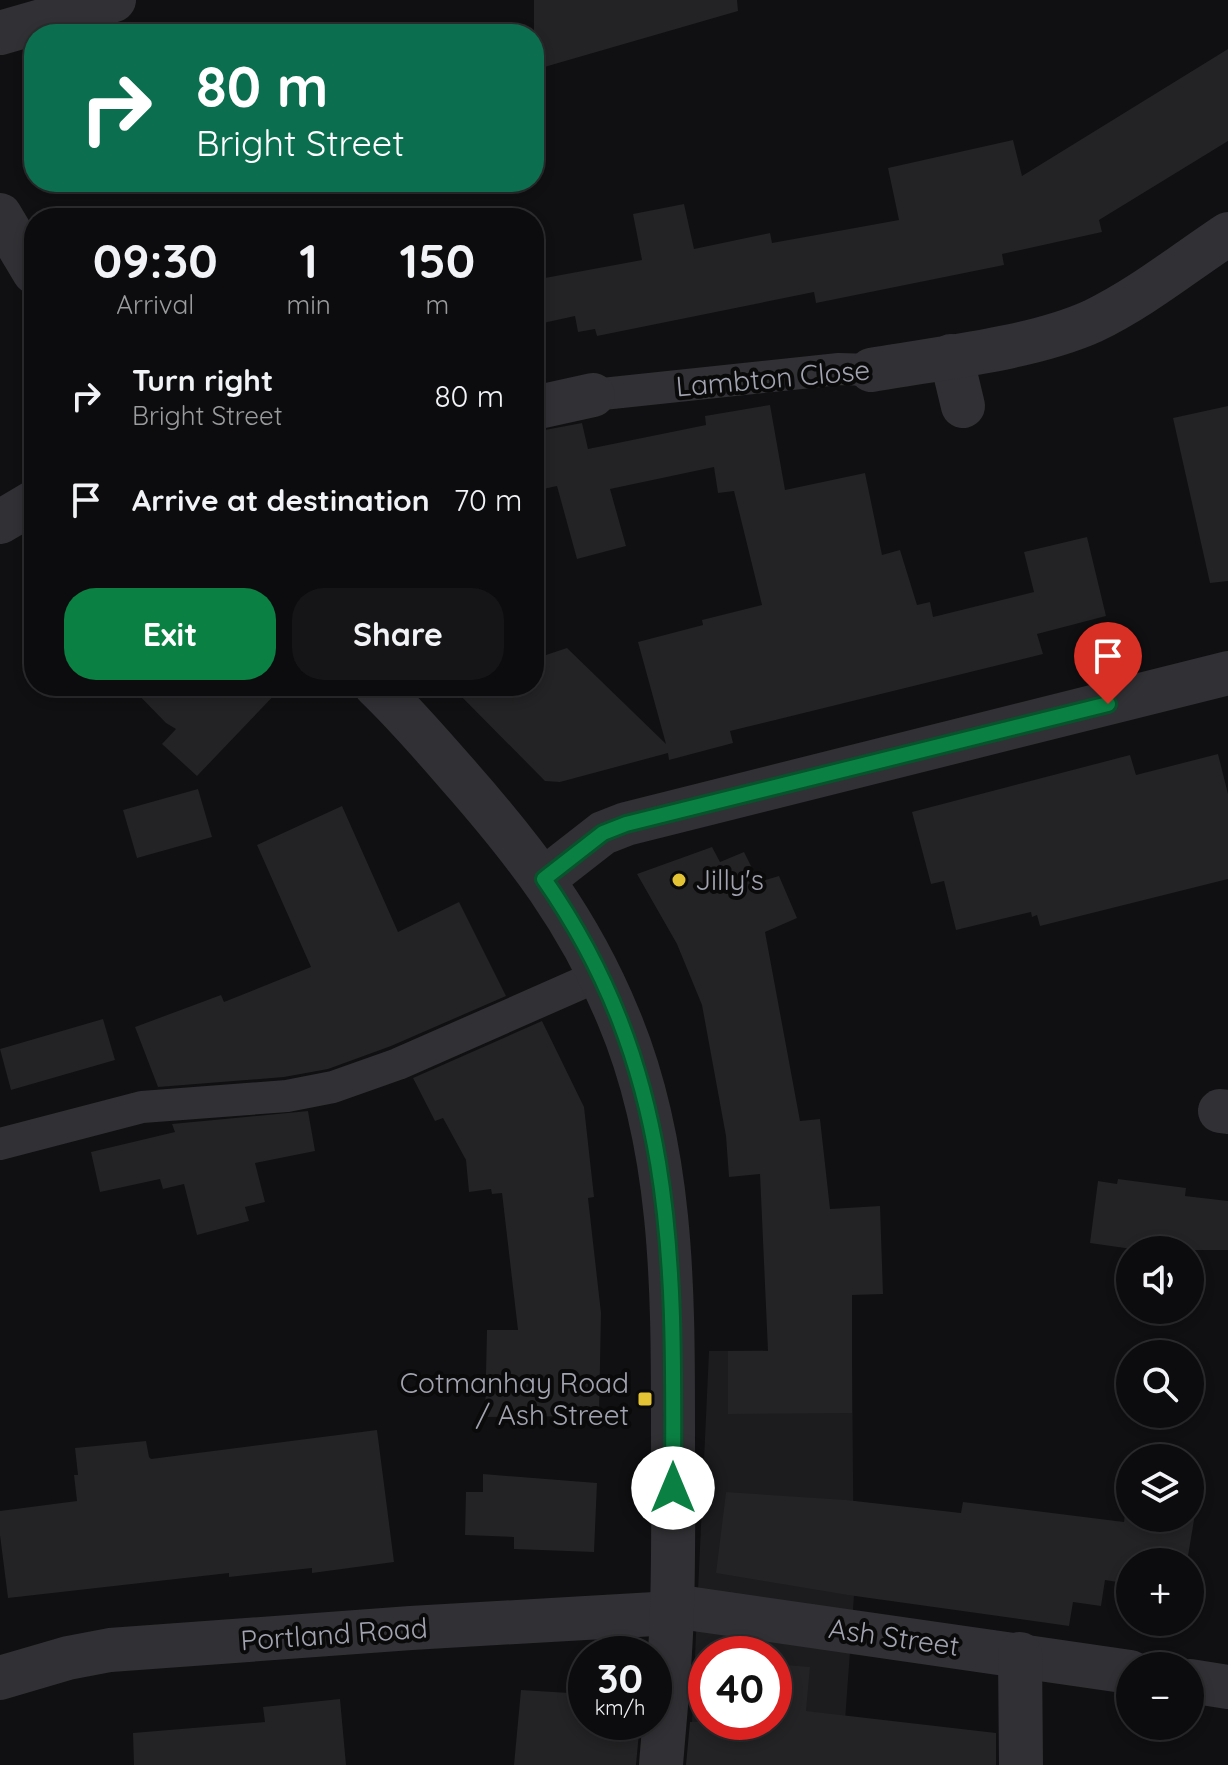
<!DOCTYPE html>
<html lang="en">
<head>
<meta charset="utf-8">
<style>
	:root { --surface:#0c0b0d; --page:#151416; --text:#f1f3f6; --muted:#9a9b9d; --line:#2c2b2e; --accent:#0b8043 }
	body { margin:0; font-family:Quicksand,sans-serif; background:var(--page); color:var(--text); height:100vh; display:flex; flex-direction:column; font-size:30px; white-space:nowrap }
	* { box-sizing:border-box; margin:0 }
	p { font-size:26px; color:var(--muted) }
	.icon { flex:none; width:44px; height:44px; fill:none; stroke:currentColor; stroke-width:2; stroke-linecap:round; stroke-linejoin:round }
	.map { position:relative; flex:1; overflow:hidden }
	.panel { position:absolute; left:24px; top:208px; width:520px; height:488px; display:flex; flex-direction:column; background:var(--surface); border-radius:32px; box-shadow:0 4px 12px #0003,0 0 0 2px var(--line) }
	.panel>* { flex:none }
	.top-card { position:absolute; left:24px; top:24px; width:520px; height:168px; border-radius:32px; box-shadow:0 4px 12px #0003,0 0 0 2px var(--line); background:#0b6e4f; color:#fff; overflow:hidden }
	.controls { position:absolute; left:1116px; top:1236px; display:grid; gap:16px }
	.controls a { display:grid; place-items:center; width:88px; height:88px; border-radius:50%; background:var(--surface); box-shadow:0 4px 12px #0003,0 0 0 2px var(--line); font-size:40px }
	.speed { position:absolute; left:568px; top:1636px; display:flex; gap:16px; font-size:40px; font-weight:700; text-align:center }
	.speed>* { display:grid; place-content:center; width:104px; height:104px; border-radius:50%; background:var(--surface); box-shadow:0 4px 12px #0003,0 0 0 2px var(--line); line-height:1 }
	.speed small { font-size:20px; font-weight:400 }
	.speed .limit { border:12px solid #d22; background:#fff; color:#111 }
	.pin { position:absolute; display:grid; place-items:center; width:68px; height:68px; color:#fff; margin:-82px -34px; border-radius:50% 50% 50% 0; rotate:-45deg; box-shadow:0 0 8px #0007 }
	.pin .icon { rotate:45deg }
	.me { position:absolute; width:88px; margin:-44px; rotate:0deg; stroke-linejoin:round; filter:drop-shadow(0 0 6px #0008) }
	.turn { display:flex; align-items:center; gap:28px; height:168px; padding:0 40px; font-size:36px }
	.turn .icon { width:104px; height:104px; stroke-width:2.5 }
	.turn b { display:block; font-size:56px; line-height:68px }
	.eta { display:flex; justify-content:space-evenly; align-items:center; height:136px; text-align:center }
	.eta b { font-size:48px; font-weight:700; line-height:56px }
	.button { display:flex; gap:16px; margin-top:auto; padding:16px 40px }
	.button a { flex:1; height:92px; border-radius:32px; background:var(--accent); color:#fff; font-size:32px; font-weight:700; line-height:92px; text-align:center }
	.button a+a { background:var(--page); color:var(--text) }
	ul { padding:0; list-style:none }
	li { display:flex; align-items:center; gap:24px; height:104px; padding:0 40px }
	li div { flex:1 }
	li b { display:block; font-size:30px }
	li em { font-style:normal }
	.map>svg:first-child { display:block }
	.built { fill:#1c1b1d; fill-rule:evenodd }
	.building { fill:#232224 }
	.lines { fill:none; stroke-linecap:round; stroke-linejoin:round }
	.service { stroke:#313135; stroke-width:32 }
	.minor { stroke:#313135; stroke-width:44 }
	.tertiary { stroke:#313135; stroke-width:44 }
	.route-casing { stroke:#07532c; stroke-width:20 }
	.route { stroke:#0b8043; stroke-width:14 }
	.poi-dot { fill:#e4c434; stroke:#0b0a0b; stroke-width:3 }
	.labels { text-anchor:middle; stroke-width:8; stroke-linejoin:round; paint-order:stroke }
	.street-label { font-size:28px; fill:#a1a4b0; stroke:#0b0a0b }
	.poi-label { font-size:28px; fill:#a1a4b0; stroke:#0b0a0b; text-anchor:start }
</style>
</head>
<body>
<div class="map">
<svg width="1228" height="1765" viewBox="0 0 1228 1765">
	<rect width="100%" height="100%" fill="#100f11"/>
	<path class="built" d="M852 1350 854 1596 843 1749 690 1765 709 1351ZM706 1654H774V1722H706Z"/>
	<g class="building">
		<polygon points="534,0 737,0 738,11 534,70"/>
		<polygon points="1228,49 1228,141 1099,220 1102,232 1002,254 1004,265 816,303 814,292 597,336 595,329 578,332 575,316 534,325 534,280 642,260 633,214 684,204 694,249 770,233 772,243 899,220 888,168 1013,140 1022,176"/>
		<polygon points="770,405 785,490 865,473 882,555 900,550 917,605 930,602 933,617 1034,592 1024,552 1087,537 1106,616 1037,634 1043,654 730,731 733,743 669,760 668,753 560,782 545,781 451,686 534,686 534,659 567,648 666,744 638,642 703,625 702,620 762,605 734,491 718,493 714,467 610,489 626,546 577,559 557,486 534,491 534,432 582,423 588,449 706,425 705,416"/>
		<polygon points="1228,406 1228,581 1210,583 1173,418"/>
		<polygon points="130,686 283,686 197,776 162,744 176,729 166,723"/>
		<polygon points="1218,754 1228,794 1228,879 1040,926 1037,915 1032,917 1031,912 956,930 944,881 931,884 912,812 1130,755 1136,775"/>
		<polygon points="198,789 212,837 137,858 123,810"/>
		<polygon points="342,806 398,932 459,902 506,996 391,1046 328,1069 284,1077 158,1087 135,1027 221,995 224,1002 311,967 257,845"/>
		<polygon points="712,847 720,862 744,852 759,882 779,876 797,918 765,932 800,1121 820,1119 830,1209 880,1206 883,1294 852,1295 852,1413 728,1414 728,1351 768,1351 760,1174 729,1177 726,1136 702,1005 677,944 637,874"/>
		<polygon points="103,1019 115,1060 11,1090 0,1049"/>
		<polygon points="542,1021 584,1107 594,1197 588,1198 601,1313 599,1416 485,1417 487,1330 518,1330 502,1193 492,1194 491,1189 469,1192 466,1160 443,1118 435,1121 413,1078"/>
		<polygon points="308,1111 315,1151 255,1163 265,1202 245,1207 249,1221 197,1235 184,1184 163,1189 160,1179 100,1192 91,1152 175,1132 172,1124"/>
		<polygon points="1118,1179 1186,1188 1185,1196 1228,1201 1228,1250 1139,1250 1090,1243 1098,1181 1117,1184"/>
		<polygon points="377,1430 394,1562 312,1573 312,1568 229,1577 229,1573 8,1598 0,1535 0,1511 77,1501 74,1475 78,1475 75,1448 146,1441 149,1457 151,1459"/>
		<polygon points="483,1474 597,1483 594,1552 514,1549 514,1537 465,1535 466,1492 483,1492"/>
		<polygon points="726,1492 846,1500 961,1513 963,1502 1124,1522 1127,1497 1130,1497 1130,1518 1190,1518 1190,1507 1196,1508 1187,1562 1130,1562 1130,1584 1105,1580 1101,1606 1073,1602 1069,1626 848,1595 716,1573"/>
		<polygon points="774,1664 810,1667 806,1711 996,1733 996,1765 686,1765 690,1722 701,1722 706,1668 706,1722 774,1722"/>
		<polygon points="521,1690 586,1694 586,1722 640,1722 636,1765 514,1765"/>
		<polygon points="340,1699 346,1765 134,1765 133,1733 265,1722 263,1707"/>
	</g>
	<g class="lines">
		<g class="service">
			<polyline points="593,395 839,369 871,370"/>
			<polyline points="0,1144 142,1107 287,1096 333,1087 398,1064 600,975"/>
		</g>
		<g class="minor">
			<polyline points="0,33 114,0"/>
			<polyline points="951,356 963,406"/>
			<path d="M871 370C939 358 1031 349 1093 321 1141 298 1184 263 1228 234"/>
			<polyline points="534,408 593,395"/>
			<polyline points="0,522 34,502"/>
			<polyline points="544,879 603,833 626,824 1228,673"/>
			<polyline points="1220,1111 1228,1112"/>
			<polyline points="673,1606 1130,1672"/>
			<polyline points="1020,1654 1021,1765"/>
			<polyline points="0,1678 68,1658 110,1650 411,1628 672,1613"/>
			<polyline points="1190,1681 1228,1687"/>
		</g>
		<g class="tertiary">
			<polyline points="0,215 34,272"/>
			<path d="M376 686C405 714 432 745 458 775 525 851 579 921 618 1016 673 1146 673 1288 673 1426 673 1487 674 1548 672 1608 671 1660 665 1713 661 1765"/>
		</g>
	</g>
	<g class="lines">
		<defs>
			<path id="route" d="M673 1488C674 1263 679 1073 544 879L603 833 626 824 1108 704"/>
		</defs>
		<use href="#route" class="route-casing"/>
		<use href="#route" class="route"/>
	</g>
	<g class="poi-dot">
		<circle cx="679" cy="880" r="8"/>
		<rect x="637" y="1391" width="16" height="16" rx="4"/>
	</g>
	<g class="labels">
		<g class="street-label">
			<text transform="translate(773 378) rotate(-5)" y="10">Lambton Close</text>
			<text transform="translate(334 1634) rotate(-4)" y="10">Portland Road</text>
			<text transform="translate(894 1637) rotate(8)" y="10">Ash Street</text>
		</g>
		<g class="poi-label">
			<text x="695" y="890">Jilly's</text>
			<text x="629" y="1393" text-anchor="end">Cotmanhay Road<tspan x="629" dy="32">/ Ash Street</tspan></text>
		</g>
	</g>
</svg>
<div class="controls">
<a><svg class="icon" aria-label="sound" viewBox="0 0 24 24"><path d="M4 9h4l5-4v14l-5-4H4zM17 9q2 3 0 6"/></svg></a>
<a><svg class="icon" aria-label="search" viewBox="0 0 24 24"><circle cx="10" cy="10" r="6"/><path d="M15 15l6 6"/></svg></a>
<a><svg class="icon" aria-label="layers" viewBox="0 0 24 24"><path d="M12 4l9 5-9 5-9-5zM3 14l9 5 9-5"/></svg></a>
<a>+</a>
<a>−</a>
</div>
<div class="speed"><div>30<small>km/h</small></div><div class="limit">40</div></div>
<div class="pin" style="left:1108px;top:704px;background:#d93025"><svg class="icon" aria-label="arrive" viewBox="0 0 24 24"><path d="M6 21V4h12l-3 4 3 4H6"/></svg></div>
<svg class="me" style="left:673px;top:1488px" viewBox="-20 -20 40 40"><circle r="19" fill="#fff"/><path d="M0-13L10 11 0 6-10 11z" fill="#0b8043"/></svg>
<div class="top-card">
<div class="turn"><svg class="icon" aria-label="right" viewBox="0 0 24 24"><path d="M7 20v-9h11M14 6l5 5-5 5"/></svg><div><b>80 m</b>Bright Street</div></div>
</div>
<section class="panel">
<div class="eta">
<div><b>09:30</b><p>Arrival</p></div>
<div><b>1</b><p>min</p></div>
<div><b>150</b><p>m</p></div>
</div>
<ul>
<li><svg class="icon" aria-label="right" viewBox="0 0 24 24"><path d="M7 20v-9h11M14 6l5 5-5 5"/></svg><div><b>Turn right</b><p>Bright Street</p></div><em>80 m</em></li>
<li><svg class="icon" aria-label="arrive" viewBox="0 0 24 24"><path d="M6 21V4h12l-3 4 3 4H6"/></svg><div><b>Arrive at destination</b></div><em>70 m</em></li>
</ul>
<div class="button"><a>Exit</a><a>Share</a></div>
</section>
</div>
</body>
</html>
